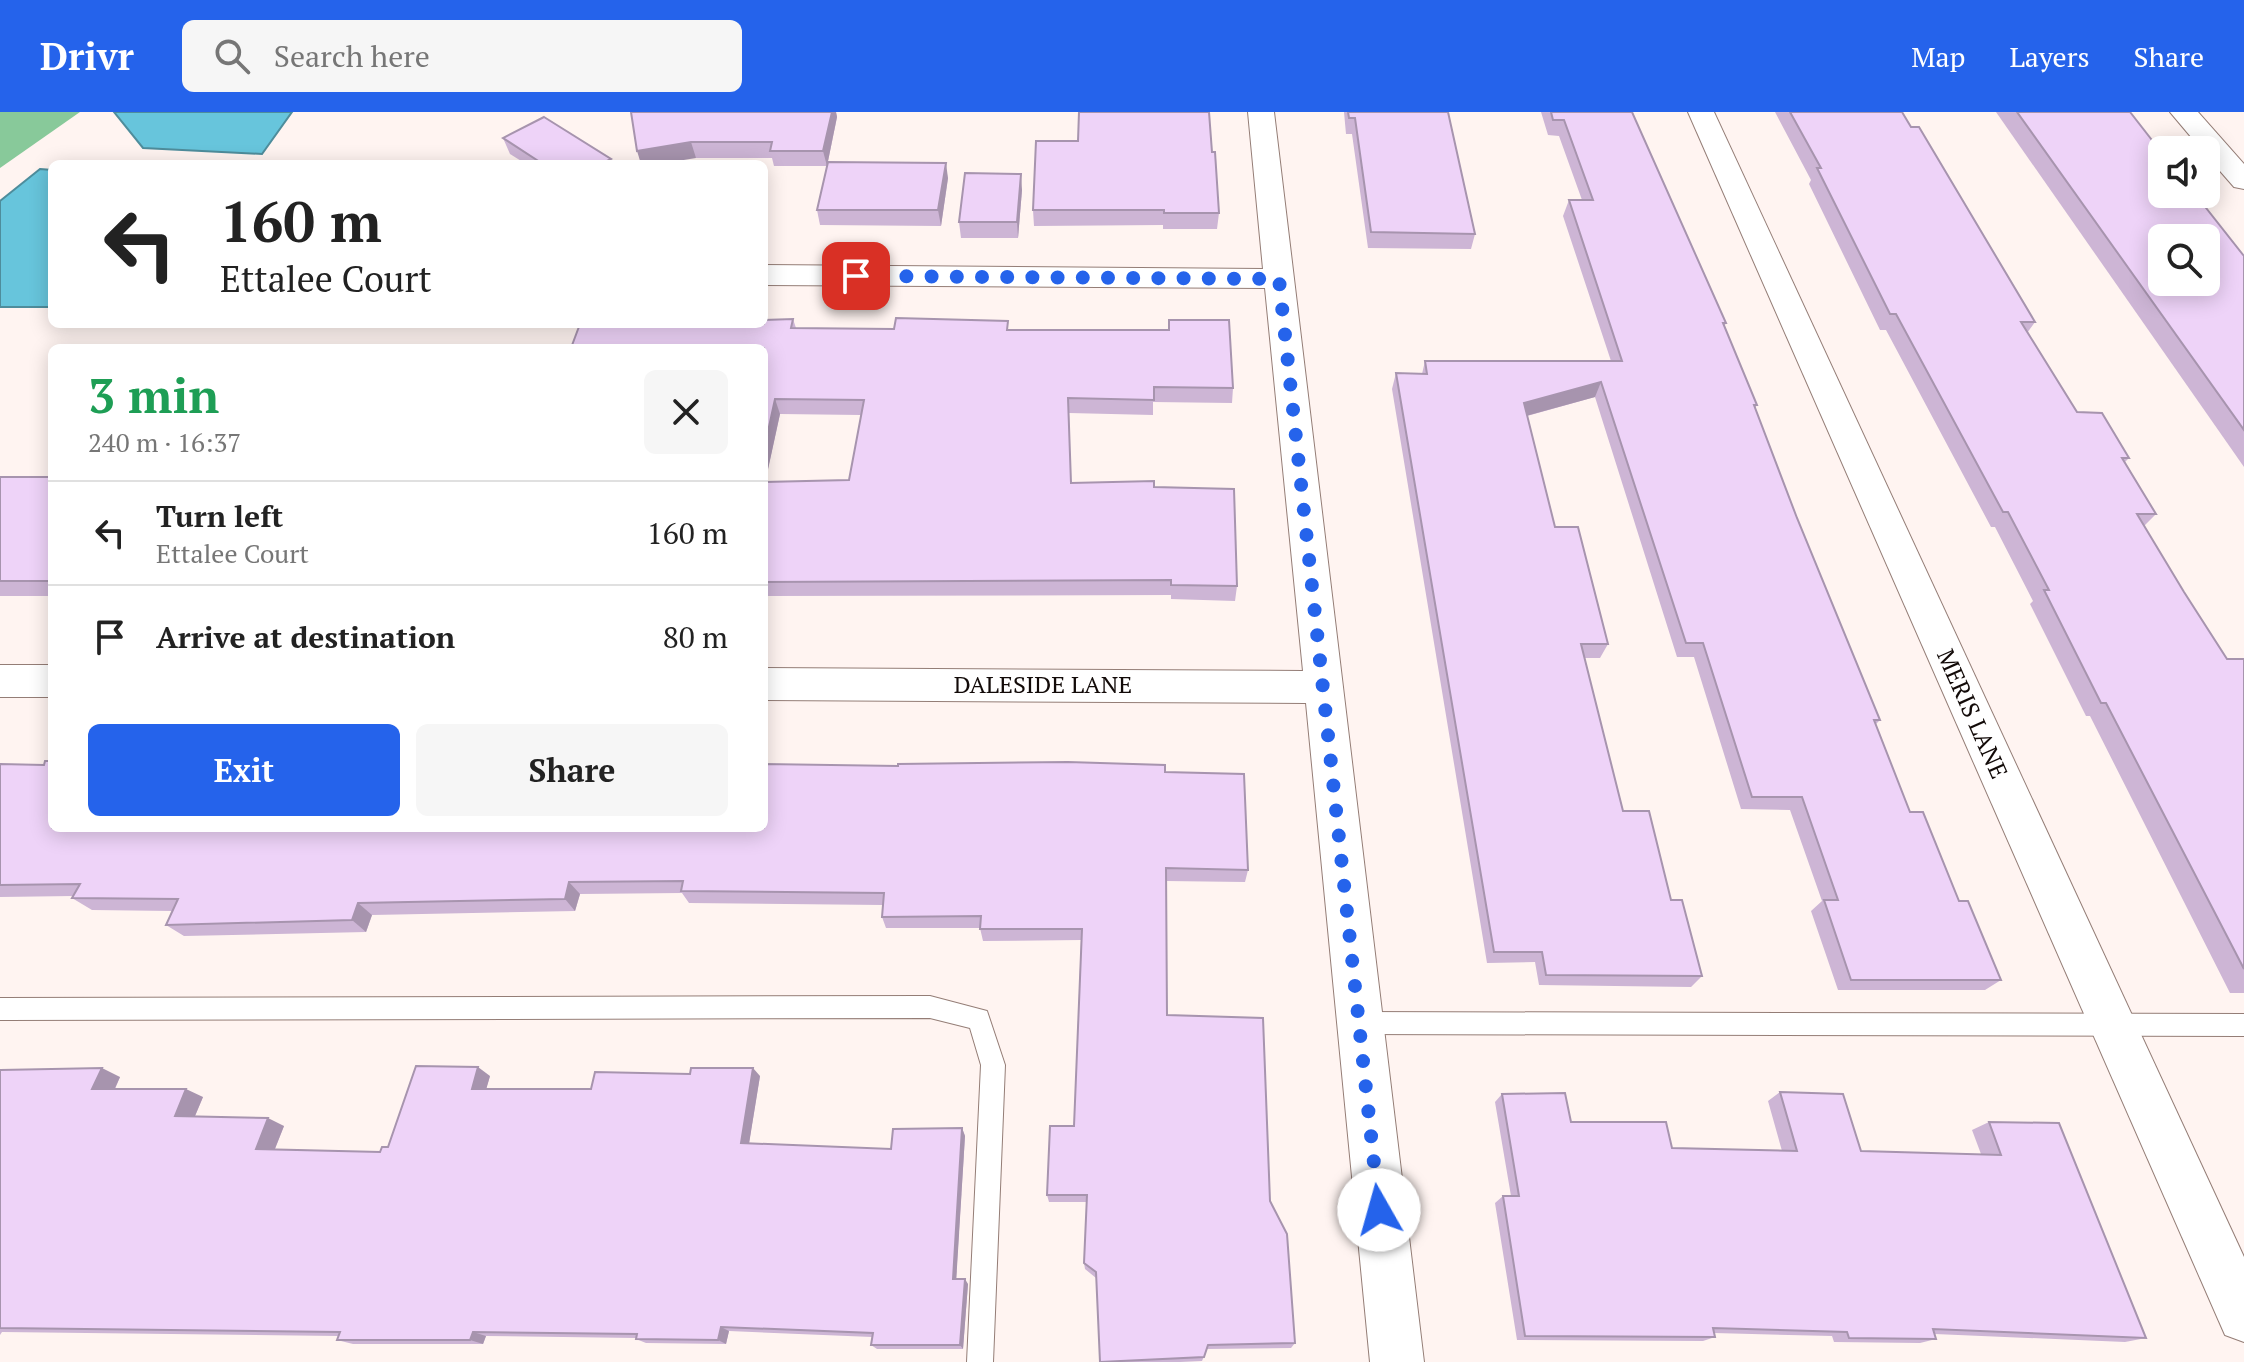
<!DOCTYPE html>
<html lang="en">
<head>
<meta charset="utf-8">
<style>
	:root { --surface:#fff; --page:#f6f6f6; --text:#222; --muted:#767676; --line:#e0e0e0; --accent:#2563eb }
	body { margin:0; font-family:"PT Serif",serif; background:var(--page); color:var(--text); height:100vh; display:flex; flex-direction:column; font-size:30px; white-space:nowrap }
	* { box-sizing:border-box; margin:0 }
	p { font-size:26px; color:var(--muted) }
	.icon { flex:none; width:44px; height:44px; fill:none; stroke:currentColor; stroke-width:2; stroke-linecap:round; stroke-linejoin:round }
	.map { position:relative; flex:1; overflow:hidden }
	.details { position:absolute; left:48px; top:232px; width:720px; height:488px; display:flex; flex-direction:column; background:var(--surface); border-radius:12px; box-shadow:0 4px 20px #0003 }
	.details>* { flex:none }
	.banner { position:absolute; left:48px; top:48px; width:720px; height:168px; border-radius:12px; box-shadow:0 4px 20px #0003; background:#fff; color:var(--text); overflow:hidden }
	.fabs { position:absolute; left:2148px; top:24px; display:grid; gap:16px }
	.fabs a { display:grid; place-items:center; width:72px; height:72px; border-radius:12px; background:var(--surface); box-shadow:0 4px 20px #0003; font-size:40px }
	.pin { position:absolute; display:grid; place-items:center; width:68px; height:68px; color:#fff; margin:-34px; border-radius:16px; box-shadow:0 4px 12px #0006 }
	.me { position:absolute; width:88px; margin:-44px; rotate:353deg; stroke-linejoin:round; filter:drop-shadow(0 0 6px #0008) }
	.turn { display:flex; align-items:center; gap:28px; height:168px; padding:0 40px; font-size:36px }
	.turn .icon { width:104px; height:104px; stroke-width:2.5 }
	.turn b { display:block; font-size:56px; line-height:68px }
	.round { display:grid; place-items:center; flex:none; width:84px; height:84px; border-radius:12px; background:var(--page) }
	.summary { display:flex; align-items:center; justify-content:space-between; height:136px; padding:0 40px }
	h1 { font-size:48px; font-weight:700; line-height:60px; color:#1e9e55 }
	.primary-button { display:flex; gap:16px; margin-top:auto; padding:16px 40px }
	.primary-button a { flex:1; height:92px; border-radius:12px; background:var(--accent); color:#fff; font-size:32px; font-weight:700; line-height:92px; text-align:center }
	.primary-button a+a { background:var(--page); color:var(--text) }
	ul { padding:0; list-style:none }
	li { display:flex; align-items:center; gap:24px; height:104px; padding:0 40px; border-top:2px solid var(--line) }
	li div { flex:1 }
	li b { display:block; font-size:30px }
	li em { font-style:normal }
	header { display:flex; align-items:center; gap:48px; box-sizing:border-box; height:112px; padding:0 40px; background:var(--accent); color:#fff }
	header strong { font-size:38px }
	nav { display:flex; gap:44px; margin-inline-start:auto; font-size:28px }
	.search { width:560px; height:72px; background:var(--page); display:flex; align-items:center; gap:20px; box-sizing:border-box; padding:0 28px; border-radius:12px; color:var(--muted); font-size:30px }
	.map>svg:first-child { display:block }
	.forest { fill:#88c99a }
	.water { fill:#67c5dc; stroke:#4e8d9c; stroke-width:2 }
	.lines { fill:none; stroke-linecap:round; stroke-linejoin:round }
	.service-casing { stroke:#947d76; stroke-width:2 }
	.minor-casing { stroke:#947d76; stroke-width:2 }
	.service { fill:#fff; fill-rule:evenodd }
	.minor { fill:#fff; fill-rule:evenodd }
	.wall { fill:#cdb5d5; fill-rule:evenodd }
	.shaded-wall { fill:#a794ae }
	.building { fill:#eed3f8; stroke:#a794ae; stroke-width:2; fill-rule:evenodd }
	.route { stroke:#2563eb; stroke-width:14; stroke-dasharray:0 25.2 }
	.labels { text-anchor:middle; stroke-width:6; stroke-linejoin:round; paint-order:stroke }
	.street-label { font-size:24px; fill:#120a08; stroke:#fff }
</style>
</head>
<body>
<header>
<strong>Drivr</strong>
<div class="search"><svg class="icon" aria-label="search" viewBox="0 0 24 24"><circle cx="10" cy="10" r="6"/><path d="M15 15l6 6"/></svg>Search here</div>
<nav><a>Map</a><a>Layers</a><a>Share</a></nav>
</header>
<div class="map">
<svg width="2244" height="1250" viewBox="0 0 2244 1250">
	<rect width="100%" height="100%" fill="#fff4f1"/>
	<polygon class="forest" points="0,0 80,0 0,56"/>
	<g class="water">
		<polygon points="114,0 292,0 262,42 143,36"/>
		<polygon points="40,57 52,58 52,195 0,195 0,89"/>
	</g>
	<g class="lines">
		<defs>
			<g id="service">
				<polygon points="930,884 987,899 1005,953 993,1250 967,1250 981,953 970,916 930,906 0,908 0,886"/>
				<polygon points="1358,900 2244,902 2244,924 1358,922 1350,919 1346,911 1350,903"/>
			</g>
			<g id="minor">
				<polygon points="1248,0 1274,0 1424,1250 1370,1250 1306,591 764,588 764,556 1303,559 1265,176 764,173 764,153 1263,157"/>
				<polygon points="1688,0 1714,0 2244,1145 2244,1230 2225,1223"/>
				<polygon points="2170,0 2198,0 2244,52 2244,77 2234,75 2206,43 2206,38 2202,38"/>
				<rect x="0" y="553" width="52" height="32"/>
			</g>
		</defs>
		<use href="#service" class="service-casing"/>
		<use href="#minor" class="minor-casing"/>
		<use href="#service" class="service"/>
		<use href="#minor" class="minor"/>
	</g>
	<g class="wall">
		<polygon points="631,0 836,0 837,5 827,54 774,54 772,46 696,46"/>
		<polygon points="1344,0 1448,0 1475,122 1471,137 1368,136 1352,22 1346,22"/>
		<polygon points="1541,0 1632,0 1726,211 1724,215 1757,293 1755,296 1797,406 1880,608 1876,612 1910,700 2001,868 1985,878 1838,878 1811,799 1822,789 1790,698 1741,697 1694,545 1677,545 1595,285 1527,304 1555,415 1608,532 1600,546 1584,546 1623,699 1671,788 1702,864 1691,875 1539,873 1535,850 1487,851 1392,277 1396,261 1422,262 1425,249 1611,249 1563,104 1569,88 1582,88 1559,24 1548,23"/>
		<polygon points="1775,0 1902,0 2035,210 2027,221 2077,300 2129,346 2125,350 2156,402 2144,414 2184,480 2227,547 2244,547 2244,881 2230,881 2090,604 2086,604 2030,492 2033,489 1995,415 1991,415 1886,218 1880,218 1809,72 1811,68"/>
		<polygon points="1996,0 2130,0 2244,144 2244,355"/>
		<polygon points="503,26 611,47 613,52 526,52 510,42"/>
		<polygon points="1036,29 1219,101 1217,117 1163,117 1163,113 1034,114 1033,98"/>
		<polygon points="948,66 941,114 820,113 817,98"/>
		<polygon points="1022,78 1018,126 961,126 959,110"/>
		<path d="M793 207 796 216 1009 218 1233 276 1232 291 1153 290V303L1069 301 1071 371 1154 375 1237 474 1235 489 1171 487V483L764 484V236ZM780 302 861 303 849 368 765 370Z"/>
		<rect x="0" y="365" width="52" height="119"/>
		<polygon points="0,652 52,716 1165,660 1248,758 1245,770 1166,769 1167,903 1270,1089 1295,1231 1291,1236 1207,1237 1202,1249 1180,1250 1100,1250 1096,1166 1085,1157 1084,1151 1087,1090 1049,1090 1047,1083 1074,1014 1081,828 983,829 980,816 886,816 882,805 883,793 689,791 682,781 580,782 575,799 372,803 366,820 184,824 166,813 173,799 92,798 72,786 73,784 0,785"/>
		<polygon points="0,958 120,965 115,977 203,985 195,1004 284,1014 275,1037 380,1040 388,1035 490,964 486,977 591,977 760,964 749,1031 891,1037 962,1016 965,1024 956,1167 968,1172 963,1237 877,1237 871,1233 872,1225 729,1219 726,1232 646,1231 636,1227 636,1226 486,1224 483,1232 353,1232 337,1228 338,1224 2,1220 0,1223"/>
		<polygon points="1780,980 1861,1039 1981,1042 1972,1018 1989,1010 2146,1226 2125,1230 1935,1222 1936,1227 1920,1231 1834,1230 1832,1224 1714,1221 1715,1225 1703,1229 1517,1228 1495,1091 1503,1084 1511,1084 1495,990 1502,982 1571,1010 1672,1036 1782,1039 1768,989"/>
	</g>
	<g class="shaded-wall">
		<polygon points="832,0 836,0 837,5 827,54 823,39"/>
		<polygon points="691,30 696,46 659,52 641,52 637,39"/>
		<polygon points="611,47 613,52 601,52"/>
		<polygon points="946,51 948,66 941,114 938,98"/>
		<polygon points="1021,62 1022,78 1018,126 1017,110"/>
		<polygon points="454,212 471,212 457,216"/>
		<polygon points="1601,270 1595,285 1519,306 1524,291"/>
		<polygon points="775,287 780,302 764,376 764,338"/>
		<polygon points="569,770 580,782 575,799 565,787"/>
		<polygon points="358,791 372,803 366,820 352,808"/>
		<polygon points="478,955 490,964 484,985 472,977"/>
		<polygon points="102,956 120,965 111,985 92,977"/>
		<polygon points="753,956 760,964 748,1038 741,1031"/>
		<polygon points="186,977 203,985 192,1011 175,1004"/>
		<polygon points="268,1006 284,1014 272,1044 256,1037"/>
		<polygon points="962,1016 965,1024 956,1172 953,1167"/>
		<polygon points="965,1167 968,1172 963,1237 960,1233"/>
		<polygon points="721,1215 729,1219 726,1232 718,1228"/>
		<polygon points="473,1220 486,1224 483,1232 470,1228"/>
	</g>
	<g class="building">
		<polygon points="631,0 832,0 823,39 770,39 772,30 691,30 637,39"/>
		<polygon points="1079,0 1209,0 1212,40 1215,40 1219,101 1164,101 1164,98 1033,98 1036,29 1078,29"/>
		<polygon points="1348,0 1448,0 1475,122 1371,120 1355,6 1349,6"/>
		<polygon points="1551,0 1632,0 1726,211 1723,211 1757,293 1754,293 1797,406 1880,608 1874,608 1910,700 1923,700 1959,789 1968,789 2001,868 1851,868 1824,788 1838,788 1802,685 1752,685 1703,531 1686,531 1601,270 1524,291 1555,415 1578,415 1608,532 1581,532 1623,699 1649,699 1671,788 1682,788 1702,864 1546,863 1542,840 1494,840 1396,261 1427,262 1425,249 1622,249 1569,88 1593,88 1564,8 1553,8"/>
		<polygon points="1790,0 1902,0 1911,15 1919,15 2035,210 2021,210 2077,300 2102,301 2129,346 2122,346 2156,402 2137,402 2184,480 2227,547 2244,547 2244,857 2106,591 2101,591 2044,478 2049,478 2008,400 2003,400 1896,202 1890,202 1817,56 1821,56"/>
		<path d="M2017 0H2130L2162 41V82H2195L2244 144V318ZM2162 126H2206V170H2162Z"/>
		<polygon points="544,5 611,47 601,52 543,52 503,26"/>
		<polygon points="828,50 946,51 938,98 817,98"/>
		<polygon points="965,61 1021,62 1017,110 959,110"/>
		<polygon points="896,206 1008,209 1007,218 1169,218 1169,208 1229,208 1233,276 1154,275 1154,288 1068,286 1071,371 1154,369 1154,375 1234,377 1237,474 1171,473 1171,468 764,470 764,370 849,368 864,288 775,287 764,338 764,236 571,236 580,212 764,212 764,208 793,207 791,216 894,217"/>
		<rect x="0" y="365" width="52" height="104"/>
		<polygon points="45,649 52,649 52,716 764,716 764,652 898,654 898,652 1068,650 1165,653 1165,660 1244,662 1248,758 1166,756 1167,903 1263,906 1270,1089 1287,1122 1295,1231 1208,1233 1204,1245 1100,1250 1096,1160 1084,1151 1087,1083 1047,1083 1050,1014 1074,1014 1082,817 980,817 981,804 882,805 884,781 681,779 683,769 569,770 565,787 358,791 352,808 166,813 178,787 72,786 80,772 0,773 0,652 44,653"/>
		<polygon points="416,954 478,955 472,977 591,977 595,960 690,962 691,956 753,956 741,1031 891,1037 893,1017 962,1016 953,1167 965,1167 960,1233 871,1233 873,1221 721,1215 718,1228 636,1227 637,1222 473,1220 470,1228 337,1228 340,1220 0,1216 0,958 102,956 92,977 186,977 175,1004 268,1006 256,1037 380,1040 382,1035 388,1035"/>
		<polygon points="1780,980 1843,982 1861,1039 2001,1043 1989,1010 2059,1011 2146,1226 1933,1217 1936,1227 1849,1226 1847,1220 1713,1216 1715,1225 1525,1224 1503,1084 1519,1084 1502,982 1565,981 1571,1010 1666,1010 1672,1036 1797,1039"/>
	</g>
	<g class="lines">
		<polyline class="route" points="856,164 1279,167 1379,1098"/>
	</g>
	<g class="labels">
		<g class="street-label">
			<text x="1043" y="581">DALESIDE LANE</text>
			<text transform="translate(1972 602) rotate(66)" y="8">MERIS LANE</text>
		</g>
	</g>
</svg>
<div class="fabs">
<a><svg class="icon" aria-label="sound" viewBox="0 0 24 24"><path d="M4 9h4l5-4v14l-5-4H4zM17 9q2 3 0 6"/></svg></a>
<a><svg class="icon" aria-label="search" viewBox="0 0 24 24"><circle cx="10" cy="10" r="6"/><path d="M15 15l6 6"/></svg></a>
</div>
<div class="pin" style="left:856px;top:164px;background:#d93025"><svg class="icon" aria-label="arrive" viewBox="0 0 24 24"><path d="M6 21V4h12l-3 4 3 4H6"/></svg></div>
<svg class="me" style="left:1379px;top:1098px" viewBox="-20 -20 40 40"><circle r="19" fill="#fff"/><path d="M0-13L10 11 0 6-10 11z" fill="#2563eb"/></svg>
<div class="banner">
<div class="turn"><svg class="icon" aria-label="left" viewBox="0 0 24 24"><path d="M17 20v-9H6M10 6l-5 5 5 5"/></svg><div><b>160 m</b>Ettalee Court</div></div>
</div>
<section class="details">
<div class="summary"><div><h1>3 min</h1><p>240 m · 16:37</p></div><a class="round"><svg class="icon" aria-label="close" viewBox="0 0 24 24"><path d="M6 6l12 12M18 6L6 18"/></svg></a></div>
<ul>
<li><svg class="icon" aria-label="left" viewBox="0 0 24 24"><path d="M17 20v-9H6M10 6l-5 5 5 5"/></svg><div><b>Turn left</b><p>Ettalee Court</p></div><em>160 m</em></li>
<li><svg class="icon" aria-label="arrive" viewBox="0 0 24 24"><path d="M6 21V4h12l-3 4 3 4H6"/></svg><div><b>Arrive at destination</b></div><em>80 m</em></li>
</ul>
<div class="primary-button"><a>Exit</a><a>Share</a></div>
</section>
</div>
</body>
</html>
